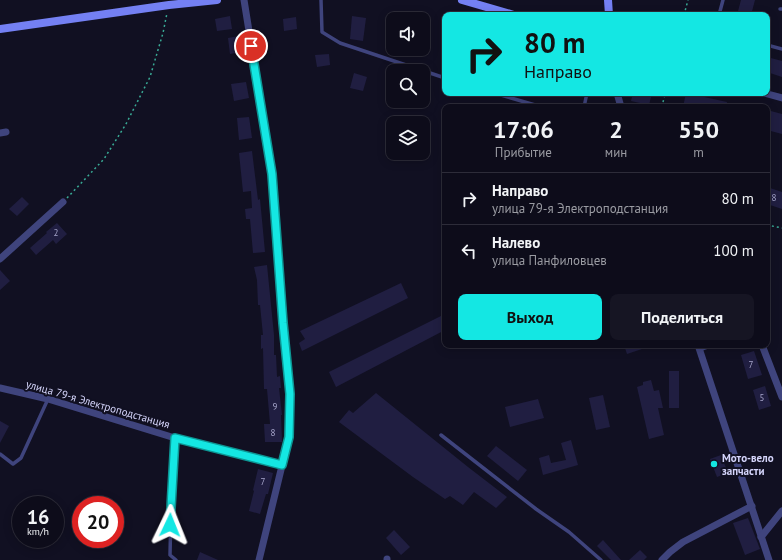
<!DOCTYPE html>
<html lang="ru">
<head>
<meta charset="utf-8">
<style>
	:root { --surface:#0d0c1a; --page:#161523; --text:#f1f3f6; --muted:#9a9ba2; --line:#2d2c39; --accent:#14e7e3 }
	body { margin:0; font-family:"PT Sans",sans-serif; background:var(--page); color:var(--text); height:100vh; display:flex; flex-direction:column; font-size:15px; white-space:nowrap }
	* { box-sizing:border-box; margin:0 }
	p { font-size:13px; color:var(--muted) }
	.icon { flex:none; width:22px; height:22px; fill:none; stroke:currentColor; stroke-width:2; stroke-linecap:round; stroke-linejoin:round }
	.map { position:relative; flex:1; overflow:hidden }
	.side { position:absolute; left:442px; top:104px; width:328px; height:244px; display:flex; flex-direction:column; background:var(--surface); border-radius:8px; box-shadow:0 2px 10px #0003,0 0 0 1px var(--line) }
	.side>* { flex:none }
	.hud { position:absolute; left:442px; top:12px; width:328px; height:84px; border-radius:8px; box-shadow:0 2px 10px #0003,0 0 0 1px var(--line); background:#14e7e3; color:#111; overflow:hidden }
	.buttons { position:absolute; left:386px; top:12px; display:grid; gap:8px }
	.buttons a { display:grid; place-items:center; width:44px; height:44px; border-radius:8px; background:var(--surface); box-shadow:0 2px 10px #0003,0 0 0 1px var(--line); font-size:20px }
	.speed { position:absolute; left:12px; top:496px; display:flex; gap:8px; font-size:20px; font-weight:700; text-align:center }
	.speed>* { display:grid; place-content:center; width:52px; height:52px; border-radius:50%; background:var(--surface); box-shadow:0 2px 10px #0003,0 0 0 1px var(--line); line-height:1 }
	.speed small { font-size:10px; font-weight:400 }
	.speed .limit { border:6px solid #d22; background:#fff; color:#111 }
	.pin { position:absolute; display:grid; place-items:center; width:34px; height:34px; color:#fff; margin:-17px; border:2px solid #fff; border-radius:50%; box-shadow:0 1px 4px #0007 }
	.me { position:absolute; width:44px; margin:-22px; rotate:2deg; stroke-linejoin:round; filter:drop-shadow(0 0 3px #0008) }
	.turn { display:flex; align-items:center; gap:14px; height:84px; padding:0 16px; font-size:18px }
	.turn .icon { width:52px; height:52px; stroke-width:2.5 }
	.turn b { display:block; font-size:28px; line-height:34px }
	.eta { display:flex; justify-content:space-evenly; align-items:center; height:68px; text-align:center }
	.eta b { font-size:24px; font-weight:800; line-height:28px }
	.cta { display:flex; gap:8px; margin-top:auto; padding:8px 16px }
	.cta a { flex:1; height:46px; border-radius:8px; background:var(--accent); color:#111; font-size:16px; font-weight:800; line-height:46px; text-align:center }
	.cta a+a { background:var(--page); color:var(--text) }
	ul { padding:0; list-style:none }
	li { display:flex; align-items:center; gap:12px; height:52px; padding:0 16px; border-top:1px solid var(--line) }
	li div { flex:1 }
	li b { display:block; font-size:15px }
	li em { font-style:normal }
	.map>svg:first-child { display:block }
	.building { fill:#201e41 }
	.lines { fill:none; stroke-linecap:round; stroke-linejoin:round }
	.path { stroke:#39ab96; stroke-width:1.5; stroke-dasharray:2 3; stroke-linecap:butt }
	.lane { stroke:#3f447d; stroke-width:3.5 }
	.street { stroke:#3f447d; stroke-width:7 }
	.secondary { stroke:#7480f3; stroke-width:8 }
	.route-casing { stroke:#0d9694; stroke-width:10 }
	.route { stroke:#14e7e3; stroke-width:7 }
	.poi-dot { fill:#14e7e3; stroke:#111022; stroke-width:1.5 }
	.labels { text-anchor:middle; stroke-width:4; stroke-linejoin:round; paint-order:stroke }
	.number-label { font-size:9px; fill:#a8a7cc }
	.street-label { font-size:11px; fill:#d5d5fb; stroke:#111022 }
	.poi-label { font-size:11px; font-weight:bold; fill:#d5d5fb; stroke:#111022; text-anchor:start }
</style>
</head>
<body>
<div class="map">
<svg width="782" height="560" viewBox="0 0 782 560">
	<rect width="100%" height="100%" fill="#111022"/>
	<g class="building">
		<polygon points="741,0 755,0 751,15 737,15"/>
		<polygon points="230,16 232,29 217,31 215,19"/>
		<polygon points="352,16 366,18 363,41 350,39"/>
		<polygon points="296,17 297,29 284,31 283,19"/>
		<polygon points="239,36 241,52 230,54 228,38"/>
		<polygon points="329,54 330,65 317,67 315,55"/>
		<polygon points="767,57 782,61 782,77 767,72"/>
		<polygon points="354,73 367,77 363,91 350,88"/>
		<polygon points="246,82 249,98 234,101 231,84"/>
		<polygon points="633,93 652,93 649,105 631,101"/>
		<polygon points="686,93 727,102 726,107 683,107"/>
		<polygon points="767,110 782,114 782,134 767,130"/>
		<polygon points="249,117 252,138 239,140 237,118"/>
		<polygon points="252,151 258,200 260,199 265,252 253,253 250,219 246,219 245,209 252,208 251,191 243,192 239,153"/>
		<polygon points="767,187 782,192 782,209 767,204"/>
		<polygon points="22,197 29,204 17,216 9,209"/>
		<polygon points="57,223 67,234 56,244 53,240 36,255 30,248 47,233 46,232"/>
		<polygon points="267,265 274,335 274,355 276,355 277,377 280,376 281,388 279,388 282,415 281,415 282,442 265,442 264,424 270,424 267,389 264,389 263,348 261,349 261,335 263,335 260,305 258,305 257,280 254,267"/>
		<polygon points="0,270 10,281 0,290"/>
		<polygon points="401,283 408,298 302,351 299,343 305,339 300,331"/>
		<polygon points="445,314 445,330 401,353 336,387 329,372"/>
		<polygon points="624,345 651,345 651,346 627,354"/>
		<polygon points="754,351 762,375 748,379 741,355"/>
		<rect x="669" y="371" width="10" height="37"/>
		<polygon points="651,380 654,391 659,390 663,408 658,408 664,435 649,439 637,387 643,385 643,382"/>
		<polygon points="765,386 771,406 759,410 753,390"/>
		<polygon points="376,393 468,467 507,497 496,508 474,492 463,505 450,496 445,499 413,477 339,422 349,410 353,413"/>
		<polygon points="603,395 610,427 596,430 589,398"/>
		<polygon points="538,399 544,418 510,427 505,407"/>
		<polygon points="0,421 9,426 0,443"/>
		<polygon points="571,440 578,465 543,475 539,458 549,455 551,463 566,460 561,443"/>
		<polygon points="496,446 527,470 518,481 487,456"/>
		<polygon points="721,455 728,473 717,477 710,459"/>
		<polygon points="258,469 273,473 268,494 266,494 260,514 249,511 254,491 253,490"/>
		<polygon points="748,518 760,549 745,555 733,523"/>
		<polygon points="394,530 410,547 401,555 386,538"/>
		<polygon points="603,540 621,560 611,560 597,546"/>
		<polygon points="640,550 647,557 644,560 629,560"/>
		<polygon points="200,552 218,560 197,560"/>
	</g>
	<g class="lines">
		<g class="path">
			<polyline points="684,15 688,0"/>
			<polyline points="662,107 665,93"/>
			<polyline points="67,198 104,159 126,124 150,77 163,33 167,13"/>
			<polyline points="767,225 782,228"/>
		</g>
		<g class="lane">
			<polyline points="321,0 322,32 340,43 445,78"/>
			<polyline points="780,9 782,9"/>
			<polyline points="719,15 723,0"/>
			<polyline points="767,45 782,49"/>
			<polyline points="494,93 542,107"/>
			<polyline points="584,107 587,93"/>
			<polyline points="699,350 713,345"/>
			<polyline points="441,435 536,509 569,532 601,560"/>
			<polyline points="175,438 171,510 170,555 176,560"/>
			<polyline points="0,454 13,464 21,458 48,399"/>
		</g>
		<g class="street">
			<polyline points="244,0 272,174 285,337 290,394 289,437 259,560"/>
			<polyline points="617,93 621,107"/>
			<polyline points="764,93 782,98"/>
			<polyline points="0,133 6,132"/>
			<polyline points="0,259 63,202"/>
			<polyline points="698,345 769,560"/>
			<polyline points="762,345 782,397"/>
			<polyline points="0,388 48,399 175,438 282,465"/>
			<polyline points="761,537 782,511"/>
			<polyline points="387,559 387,560"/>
			<polyline points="662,560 670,552 683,542 752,506"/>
		</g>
		<g class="secondary">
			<polyline points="462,0 514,15"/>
			<polyline points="608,0 609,15"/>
			<polyline points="0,29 169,5 217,0"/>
		</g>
	</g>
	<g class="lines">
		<defs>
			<polyline id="route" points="170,525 175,438 282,465 289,437 290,394 283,323 272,174 251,46"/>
		</defs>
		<use href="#route" class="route-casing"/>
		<use href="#route" class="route"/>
	</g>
	<circle class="poi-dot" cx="714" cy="464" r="4"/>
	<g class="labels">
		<g class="number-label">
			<text x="774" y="201">8</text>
			<text x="56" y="236">2</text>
			<text x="751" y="368">7</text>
			<text x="762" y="401">5</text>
			<text x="275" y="410">9</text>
			<text x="273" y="436">8</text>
			<text x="263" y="485">7</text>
		</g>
		<g class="street-label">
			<text transform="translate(98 404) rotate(16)" y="4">улица 79-я Электроподстанция</text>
		</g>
		<g class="poi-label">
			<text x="722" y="462">Мото-вело<tspan x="722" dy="13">запчасти</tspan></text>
		</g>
	</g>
</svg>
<div class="buttons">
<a><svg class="icon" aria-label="sound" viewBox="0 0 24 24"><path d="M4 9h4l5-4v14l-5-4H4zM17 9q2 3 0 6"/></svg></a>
<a><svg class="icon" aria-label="search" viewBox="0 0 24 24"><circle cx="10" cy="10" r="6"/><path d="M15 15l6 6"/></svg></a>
<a><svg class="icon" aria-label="layers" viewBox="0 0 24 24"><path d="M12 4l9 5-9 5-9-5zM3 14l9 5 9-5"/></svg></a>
</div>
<div class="speed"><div>16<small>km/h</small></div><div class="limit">20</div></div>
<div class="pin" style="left:251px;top:46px;background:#d93025"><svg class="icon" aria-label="arrive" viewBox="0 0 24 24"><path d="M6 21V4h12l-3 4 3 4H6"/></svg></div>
<svg class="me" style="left:170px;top:525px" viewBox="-20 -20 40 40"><path d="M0-17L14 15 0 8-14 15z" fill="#14e7e3" stroke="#fff" stroke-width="4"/></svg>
<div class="hud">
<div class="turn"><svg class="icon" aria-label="right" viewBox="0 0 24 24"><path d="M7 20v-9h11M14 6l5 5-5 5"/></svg><div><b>80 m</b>Направо</div></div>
</div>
<section class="side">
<div class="eta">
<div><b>17:06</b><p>Прибытие</p></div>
<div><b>2</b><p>мин</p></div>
<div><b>550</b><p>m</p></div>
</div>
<ul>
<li><svg class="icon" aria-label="right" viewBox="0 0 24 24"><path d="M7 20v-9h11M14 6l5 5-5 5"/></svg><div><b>Направо</b><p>улица 79-я Электроподстанция</p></div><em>80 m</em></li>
<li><svg class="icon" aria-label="left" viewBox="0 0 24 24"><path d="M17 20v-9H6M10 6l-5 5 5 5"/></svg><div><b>Налево</b><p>улица Панфиловцев</p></div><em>100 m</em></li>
</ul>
<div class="cta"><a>Выход</a><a>Поделиться</a></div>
</section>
</div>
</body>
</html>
